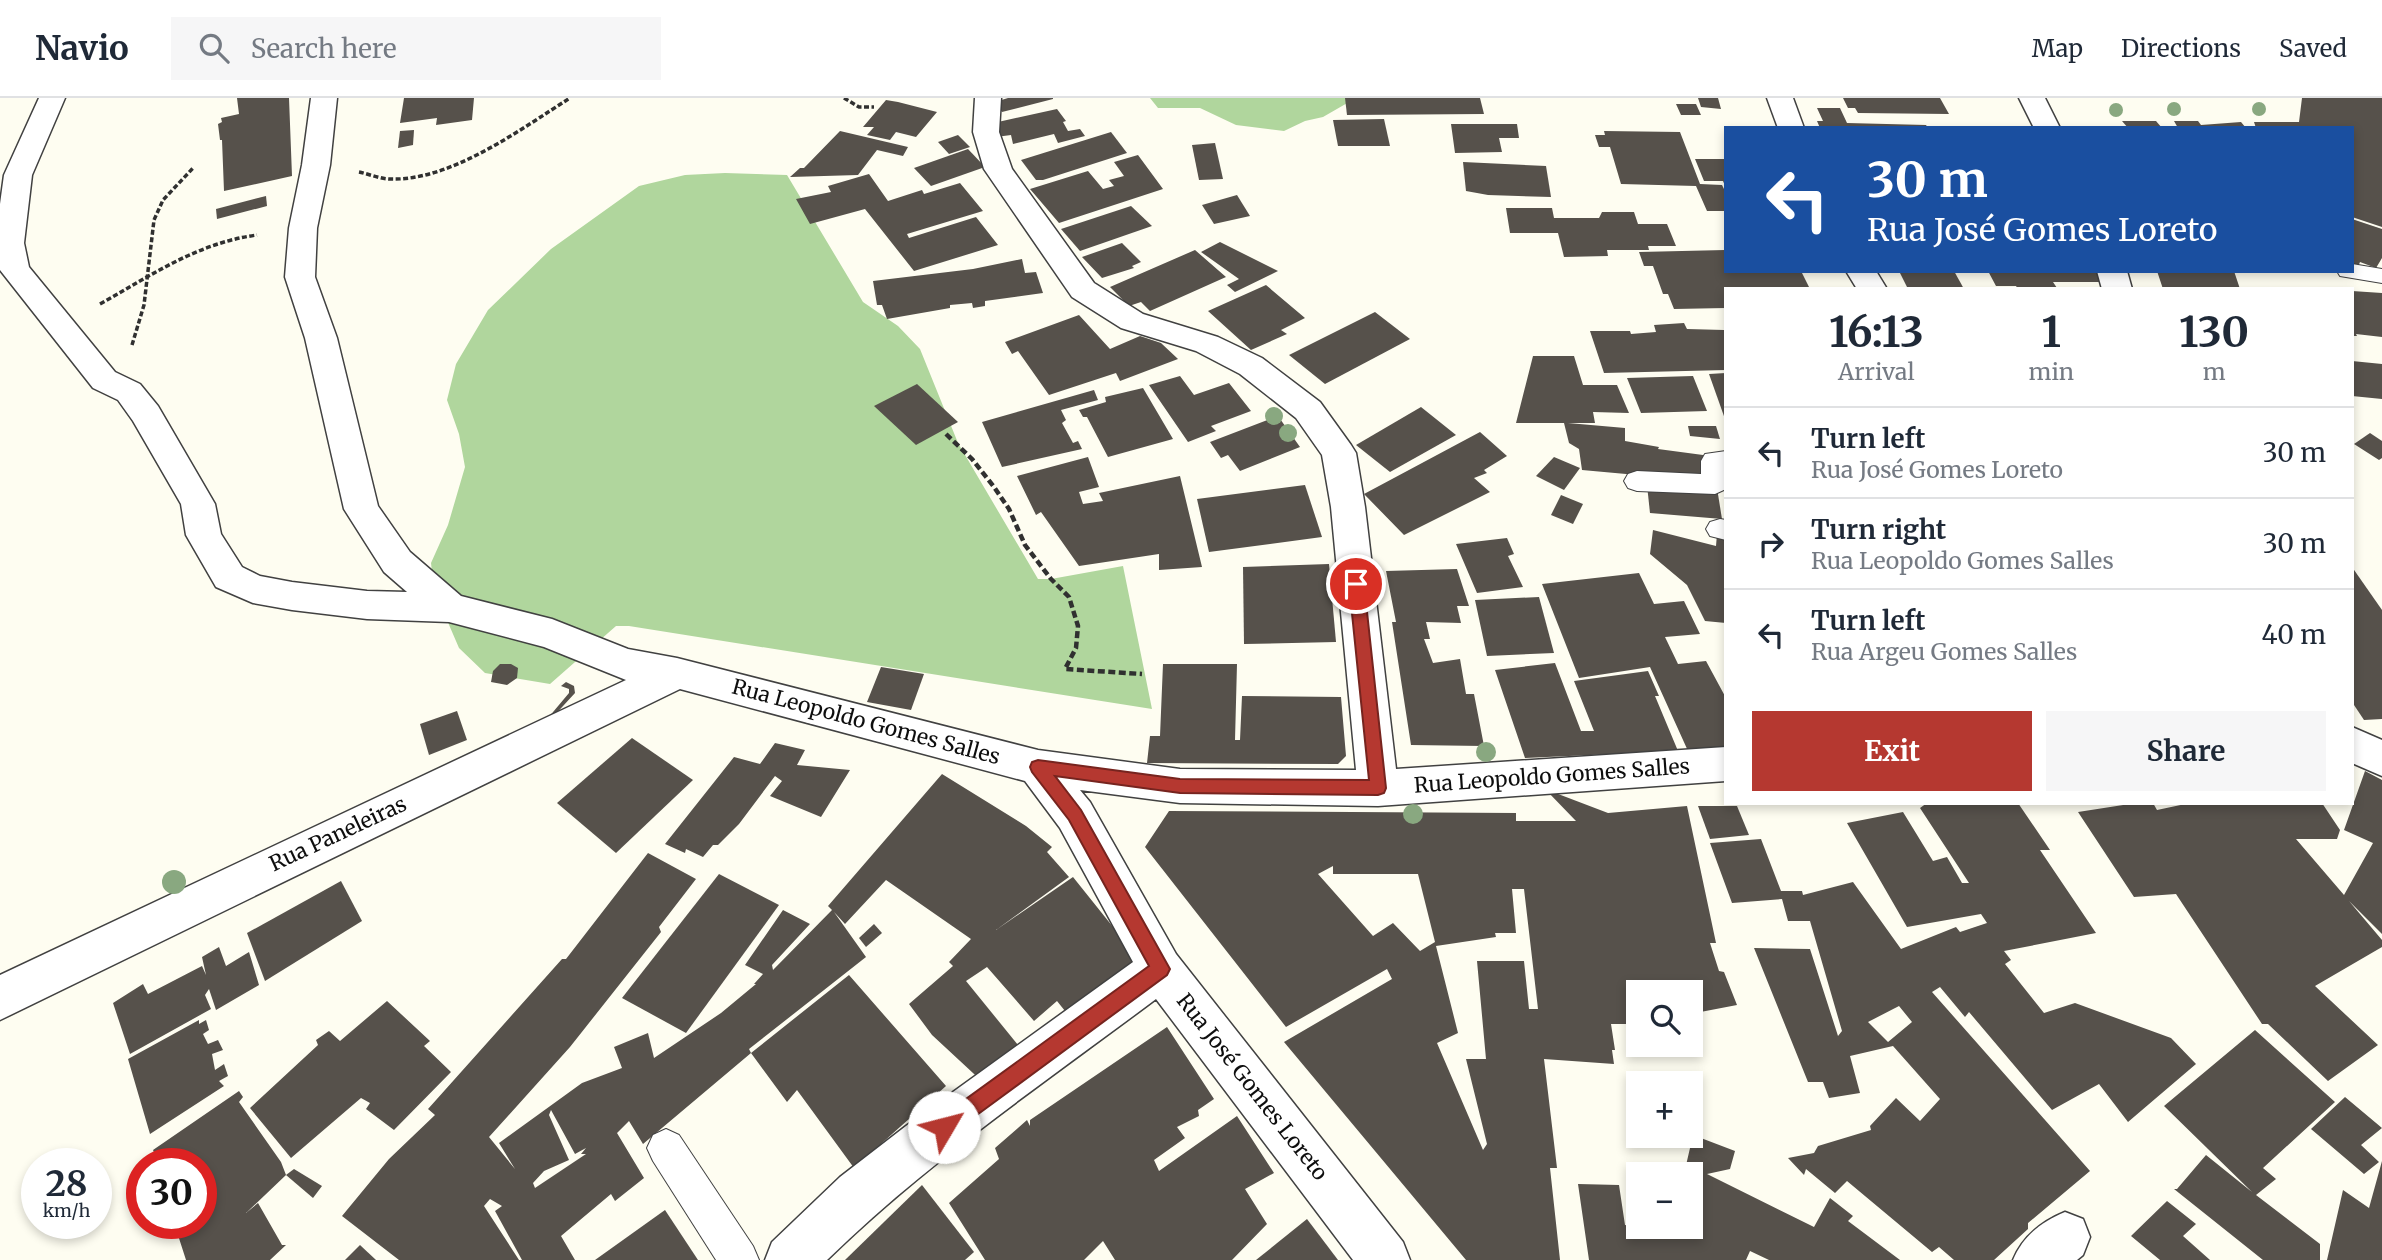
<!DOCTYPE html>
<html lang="en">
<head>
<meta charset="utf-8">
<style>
	:root { --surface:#fff; --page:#f6f6f7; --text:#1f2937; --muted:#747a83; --line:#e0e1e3; --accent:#b53830 }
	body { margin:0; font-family:Merriweather,serif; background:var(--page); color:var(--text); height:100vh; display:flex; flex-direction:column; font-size:26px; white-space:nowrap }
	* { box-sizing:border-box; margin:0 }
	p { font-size:23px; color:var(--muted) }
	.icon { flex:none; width:38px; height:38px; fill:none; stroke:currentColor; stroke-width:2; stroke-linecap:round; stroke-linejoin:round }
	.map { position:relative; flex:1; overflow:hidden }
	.drawer { position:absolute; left:1724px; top:189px; width:630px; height:518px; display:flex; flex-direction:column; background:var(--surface); border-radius:0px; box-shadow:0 4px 10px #0003 }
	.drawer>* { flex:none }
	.banner { position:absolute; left:1724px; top:28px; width:630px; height:147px; border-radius:0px; box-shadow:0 4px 10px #0003; background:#1a4fa0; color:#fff; overflow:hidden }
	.fabs { position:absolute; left:1626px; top:882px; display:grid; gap:14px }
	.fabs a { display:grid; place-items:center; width:77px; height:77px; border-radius:0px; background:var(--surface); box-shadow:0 4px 10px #0003; font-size:35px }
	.speed { position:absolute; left:21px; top:1050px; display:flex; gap:14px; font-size:35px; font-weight:700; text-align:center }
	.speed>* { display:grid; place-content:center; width:91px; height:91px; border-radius:50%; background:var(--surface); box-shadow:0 4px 10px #0003; line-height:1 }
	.speed small { font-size:18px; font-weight:400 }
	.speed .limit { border:10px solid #d22; background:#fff; color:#111 }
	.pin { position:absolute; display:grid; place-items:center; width:60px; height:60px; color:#fff; margin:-30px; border:4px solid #fff; border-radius:50%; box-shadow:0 2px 7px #0007 }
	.me { position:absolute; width:77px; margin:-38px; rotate:53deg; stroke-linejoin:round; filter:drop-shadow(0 0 5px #0008) }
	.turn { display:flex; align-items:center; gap:24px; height:147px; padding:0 28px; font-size:32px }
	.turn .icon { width:91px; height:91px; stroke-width:2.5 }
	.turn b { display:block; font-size:49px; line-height:60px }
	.eta { display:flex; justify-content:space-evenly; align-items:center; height:119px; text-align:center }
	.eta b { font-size:42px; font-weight:700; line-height:49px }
	.cta { display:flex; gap:14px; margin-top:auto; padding:14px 28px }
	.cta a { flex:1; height:80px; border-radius:0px; background:var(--accent); color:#fff; font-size:28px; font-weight:700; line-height:80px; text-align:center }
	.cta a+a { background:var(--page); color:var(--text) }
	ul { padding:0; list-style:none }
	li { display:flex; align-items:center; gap:21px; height:91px; padding:0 28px; border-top:2px solid var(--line) }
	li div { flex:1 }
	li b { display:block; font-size:26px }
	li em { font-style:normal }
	header { display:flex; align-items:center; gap:42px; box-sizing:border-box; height:98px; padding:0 35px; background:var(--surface); border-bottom:2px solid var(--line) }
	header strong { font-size:33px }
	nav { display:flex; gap:38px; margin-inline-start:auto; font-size:24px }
	.search { width:490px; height:63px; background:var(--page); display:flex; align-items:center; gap:18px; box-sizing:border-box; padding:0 24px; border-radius:0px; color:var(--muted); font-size:26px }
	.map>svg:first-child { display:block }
	.forest { fill:#b0d69d }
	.building { fill:#56514b; fill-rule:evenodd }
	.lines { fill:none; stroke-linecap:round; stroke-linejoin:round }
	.service-casing { stroke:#414141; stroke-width:2 }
	.minor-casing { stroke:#414141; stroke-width:3 }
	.path-far1 { stroke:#303030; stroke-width:3.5; stroke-dasharray:5 2.5; stroke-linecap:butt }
	.path { stroke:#303030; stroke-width:4.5; stroke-dasharray:7 3.5; stroke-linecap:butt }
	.service { fill:#fff; fill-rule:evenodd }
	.minor { fill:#fff; fill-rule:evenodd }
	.tree { fill:#89a880 }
	.route { fill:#b53830; stroke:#76241f; stroke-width:2 }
	.labels { text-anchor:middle; stroke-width:7; stroke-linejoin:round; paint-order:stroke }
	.street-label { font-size:21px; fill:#0e0e0e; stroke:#fff }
</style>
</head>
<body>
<header>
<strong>Navio</strong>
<div class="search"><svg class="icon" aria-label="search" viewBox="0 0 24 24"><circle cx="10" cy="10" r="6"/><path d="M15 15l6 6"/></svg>Search here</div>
<nav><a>Map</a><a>Directions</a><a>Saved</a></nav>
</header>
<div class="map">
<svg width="2382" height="1162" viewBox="0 0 2382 1162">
	<rect width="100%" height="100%" fill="#fefdf1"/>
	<g class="forest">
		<polygon points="1150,0 1356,0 1323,19 1305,23 1284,33 1236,27 1200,10 1158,10"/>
		<polygon points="725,75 787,77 863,204 898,228 920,251 958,345 1038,481 1051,481 1123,468 1152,611 629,528 616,528 550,586 485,575 459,550 434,492 431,465 448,427 465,369 459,336 447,302 456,266 488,212 551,151 639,88 685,77"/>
	</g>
	<g class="building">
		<polygon points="237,0 289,0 292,78 224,93 222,42 220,42 218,26 222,24 221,20 239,16"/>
		<polygon points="404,0 474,0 472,22 436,27 437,20 400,25"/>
		<polygon points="1008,0 1053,0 1053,1 1002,14 995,4"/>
		<polygon points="1345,0 1480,0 1484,16 1347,17"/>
		<polygon points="1698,0 1718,0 1721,11 1701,9"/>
		<polygon points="1843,0 1940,0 1949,16 1858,15 1855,10 1848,10"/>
		<polygon points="2302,0 2382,0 2382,129 2352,119 2352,30 2256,30 2254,24 2299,24"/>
		<polygon points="886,2 898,4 937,14 916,39 896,34 890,42 867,37 874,29 863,29"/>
		<polygon points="1676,6 1696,6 1701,17 1681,17"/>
		<polygon points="1817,10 1840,10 1847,25 1926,27 1928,30 1820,30 1817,23 1823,23"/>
		<polygon points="1057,11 1066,23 1063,24 1068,33 1080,31 1085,38 1058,45 1054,36 1013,46 1011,37 996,39 989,26"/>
		<polygon points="1384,21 1390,48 1338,48 1333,22"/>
		<polygon points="2122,23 2156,23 2162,30 2128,30"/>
		<polygon points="2174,23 2198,23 2201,27 2241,24 2246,30 2178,30"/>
		<polygon points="1451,26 1517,26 1519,40 1499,40 1502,54 1455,55"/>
		<polygon points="414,32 413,47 398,50 400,33"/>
		<polygon points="840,33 908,49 903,58 877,52 858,77 790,79 800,70 804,70"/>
		<polygon points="1604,33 1680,34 1700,86 1722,87 1726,95 1726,113 1707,113 1696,88 1621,86 1610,49 1599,49 1595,37 1605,37"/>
		<polygon points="1111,34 1127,55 1043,82 1036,82 1021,62"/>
		<polygon points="958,37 970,49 949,56 938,44"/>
		<polygon points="1215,45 1223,81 1199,82 1192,47"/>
		<polygon points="968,51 985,69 931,88 914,70"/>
		<polygon points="1138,57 1163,91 1059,125 1030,91 1088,73 1103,91 1114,88 1109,82 1124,78 1114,64"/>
		<polygon points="1695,61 1726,61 1726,90 1723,83 1704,83"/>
		<polygon points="1463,64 1546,68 1551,99 1488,97 1466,93"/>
		<polygon points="869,76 888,103 922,92 924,96 960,85 983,113 907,136 909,140 976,119 998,147 914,173 865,111 810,126 796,101 831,94 828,88"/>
		<polygon points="1237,97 1250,118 1214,126 1202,107"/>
		<polygon points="266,98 267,108 217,121 216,111"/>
		<polygon points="1131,108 1152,128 1080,153 1061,131"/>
		<polygon points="1506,110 1552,110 1554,120 1599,120 1602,114 1634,114 1638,126 1667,126 1676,148 1648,148 1649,152 1607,152 1608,158 1564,159 1558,135 1510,135"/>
		<polygon points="2352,121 2382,131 2382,160 2376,170 2360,164 2358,169 2352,166"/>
		<polygon points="1220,144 1278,173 1235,194 1227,187 1239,181 1201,154"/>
		<polygon points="1122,145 1141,164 1132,168 1134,170 1102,180 1082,159"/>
		<polygon points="1195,152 1226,179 1150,213 1141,204 1129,208 1110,189"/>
		<polygon points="1725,152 1726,173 1801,173 1810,191 1726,191 1726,210 1674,211 1668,196 1663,196 1653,168 1644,168 1639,154"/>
		<polygon points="1022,161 1025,175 1036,174 1043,195 985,203 985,208 973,210 972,205 950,207 950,210 887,221 882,207 877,207 873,183 973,171"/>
		<polygon points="1899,173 1954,173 1964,191 1908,191"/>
		<polygon points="1988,173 2101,173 2108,184 2053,184 2057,190 2018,191 2016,188 1996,188"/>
		<polygon points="2157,173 2234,173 2240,191 2197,189 2198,191 2163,191"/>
		<polygon points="1266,187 1305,220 1281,232 1287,236 1251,252 1208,213"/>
		<polygon points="2352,193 2382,195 2382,239 2356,236 2357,238 2352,238"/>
		<polygon points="1375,214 1410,241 1325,286 1289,257"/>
		<polygon points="1079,217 1110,251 1140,238 1161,245 1178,261 1120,283 1116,275 1049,297 1018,253 1012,256 1005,244"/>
		<polygon points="1684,225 1687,231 1724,232 1726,272 1604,275 1590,233 1630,233 1631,236 1656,234 1654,227"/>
		<polygon points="1533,258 1574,258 1583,287 1617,287 1629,315 1593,314 1595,325 1568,325 1625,330 1625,343 1659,349 1658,351 1703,357 1714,384 1582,372 1579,351 1569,345 1564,325 1516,325"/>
		<polygon points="2352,263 2382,266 2382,301 2352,298"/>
		<polygon points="1726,275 1726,320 1725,321 1709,276"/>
		<polygon points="1180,278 1194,297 1229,285 1251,313 1211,328 1216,333 1188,344 1149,287"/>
		<polygon points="1693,278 1707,313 1641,315 1627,280"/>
		<polygon points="917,286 958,324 916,347 874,308"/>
		<polygon points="1143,290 1173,341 1108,359 1087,319 1083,319 1079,312 1106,304 1105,299"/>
		<polygon points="1094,292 1098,302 1061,312 1066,322 1062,325 1073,345 1078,343 1082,351 1002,369 982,324"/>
		<polygon points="1421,309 1456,337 1390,374 1356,347"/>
		<polygon points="1278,318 1300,349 1240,373 1228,357 1221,360 1210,344"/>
		<polygon points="1688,328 1716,328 1720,341 1690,338"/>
		<polygon points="1480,334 1507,358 1484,372 1487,375 1474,380 1490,394 1404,437 1364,396"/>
		<polygon points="2370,335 2382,343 2382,360 2379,362 2354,346"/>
		<polygon points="1088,359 1099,389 1079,394 1083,406 1103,403 1099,395 1180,378 1202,469 1159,472 1159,456 1079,468 1041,414 1036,417 1017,378"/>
		<polygon points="1554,359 1580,370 1564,392 1536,378"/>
		<polygon points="1305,387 1322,439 1209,454 1197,401"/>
		<polygon points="1647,387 1717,390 1722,421 1650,415"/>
		<polygon points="1561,397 1583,406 1573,426 1551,417"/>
		<polygon points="1653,432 1716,448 1717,436 1726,438 1726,525 1705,523 1687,487 1650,456"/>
		<polygon points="1507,440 1514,456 1508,458 1523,489 1477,495 1456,446"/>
		<polygon points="1329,466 1336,544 1244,546 1243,469"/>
		<polygon points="2352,469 2382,512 2382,621 2364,622 2352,604"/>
		<polygon points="1457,471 1469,508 1457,508 1461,525 1426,524 1430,541 1424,541 1433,565 1460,561 1466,596 1474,596 1484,648 1411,647 1392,524 1396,524 1386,473"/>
		<polygon points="1639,475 1654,506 1684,503 1700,536 1665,539 1678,566 1706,563 1726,600 1726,651 1688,653 1650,569 1579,580 1542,486"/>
		<polygon points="1539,499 1554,555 1487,558 1475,502"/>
		<polygon points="1555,565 1581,633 1594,633 1574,583 1648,573 1659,598 1655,598 1678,653 1525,660 1495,572"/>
		<polygon points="500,566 511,566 518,570 517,580 507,587 491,584 493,573"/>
		<polygon points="1163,566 1237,566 1235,642 1240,642 1242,598 1341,599 1346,658 1338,666 1147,665 1150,638 1160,638"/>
		<polygon points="881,569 924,576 911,612 867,604"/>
		<polygon points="566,584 574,588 575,595 552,620 548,620 569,595 569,591 561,588"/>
		<polygon points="457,613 467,642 429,657 420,626"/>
		<polygon points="632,640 693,682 616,755 557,705"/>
		<polygon points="775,645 805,652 797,667 850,672 821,719 770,698 782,683 775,678 739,726 718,747 713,747 703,759 686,751 685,755 665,746 734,659 760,666"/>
		<polygon points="2365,673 2382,682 2382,836 2349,803 2382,842 2382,849 2315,888 2378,947 2328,983 2268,926 2262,926 2176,796 2134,799 2078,714 2136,705 2153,705 2157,712 2190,705 2322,705 2340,732 2337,741 2296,741 2344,797 2373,745 2344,732"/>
		<path d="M942 676 1026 728 1052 749 1047 754 1069 779 996 832 1073 779 1149 874 1077 928 1057 903 1034 923 987 869 966 883 1031 963 987 988 932 937 909 906 953 868 949 864 971 841 886 782 845 826 834 814 866 859 749 951 751 955 643 1046 629 1023 617 1035 644 1080 615 1103 611 1096 561 1138 575 1162H522L495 1113 502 1108 490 1101 484 1108 519 1162H399L342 1118 389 1061 435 1017 428 1011 562 861H566L648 755 696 781 659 829 661 834 570 949 489 1039 515 1071 499 1045 582 985 622 970 614 949 648 935 654 960 721 915 756 886H754L763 876 745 867 783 812 810 826 772 867 773 872 832 812 828 808ZM551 1012 575 1056 586 1050 581 1056H586L535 1090 533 1085 544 1073 569 1062 549 1017Z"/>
		<path d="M1545 691 1608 715 1687 708 1716 845H1710L1719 873 1724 874 1737 907 1690 916V894H1653L1649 883H1635L1638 926H1611L1615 952H1612L1614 966 1544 961 1557 1070H1550L1560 1162H1466L1284 944 1392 881 1387 871 1286 929 1145 749 1169 713 1516 715V723H1576ZM1333 768V776H1418L1435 844 1420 853 1393 825 1373 838 1318 776ZM1512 791H1524L1538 911H1529L1524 863H1477L1486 961H1466L1487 1046 1483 1052 1437 945 1458 935 1436 848 1496 839 1495 835H1516Z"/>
		<path d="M1927 705H2018L2050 752H2040L2096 835 2004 853 2011 862 2005 866 2044 915 2075 905 2171 940 2196 966 2128 1024 2099 986 2052 1012 1969 914 1965 919 1940 889 1932 894 2090 1073 2028 1125V1131L1994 1162H1954L1939 1149 1932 1154 1847 1083 1835 1095 1806 1071 1804 1077 1788 1060 1814 1055 1818 1048 1871 1032 1870 1028 1896 1000 1920 1023 1940 1001 1893 948 1850 958 1860 995 1829 1000 1823 984H1808L1754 850 1810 851 1838 938 1842 933 1810 823H1788L1782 801 1732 805 1710 745 1761 741 1781 793H1802L1803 797 1853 784 1901 851 1956 829 1960 834 1987 825 1981 816 1907 829 1847 725 1903 714 1933 763 1947 759 1962 785H1969L1920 710ZM1899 908 1912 924 1888 944 1868 924Z"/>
		<polygon points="1698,708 1737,708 1749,737 1710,741"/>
		<polygon points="719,776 779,807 686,935 622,900"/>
		<polygon points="341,783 362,823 265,883 247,835"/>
		<polygon points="874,826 882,835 866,849 859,840"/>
		<polygon points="219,849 226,868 249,854 259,887 216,912 209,891 205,897 211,911 130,956 113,905 143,886 148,896 202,868 206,877 202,859"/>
		<polygon points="849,877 946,988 854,1070 797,992 787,1004 751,955"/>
		<polygon points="387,903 430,943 424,948 451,974 394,1032 366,1011 370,1005 361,1000 291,1060 250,1010 318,947 316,942 329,933 340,943"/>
		<polygon points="199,922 199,926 206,922 209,932 203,936 208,946 218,942 223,952 212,956 215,972 224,966 228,978 219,983 224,988 150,1036 128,961"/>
		<polygon points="1167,929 1214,1001 1198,1012 1199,1018 1177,1029 1185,1040 1154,1062 1159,1073 1237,1018 1274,1075 1245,1091 1267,1126 1232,1162 1115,1162 1103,1143 1084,1162 985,1162 949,1105 999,1061 995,1050 1027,1022 1030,1028 1030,1022"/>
		<polygon points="2255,932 2335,1004 2263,1070 2276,1081 2256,1097 2320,1146 2320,1162 2263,1162 2174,1091 2177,1091 2206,1057 2252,1094 2164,1008"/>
		<polygon points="239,993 243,999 239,1004 281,1064 286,1077 246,1115 258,1105 282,1147 286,1147 270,1162 186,1162 177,1134 186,1129 185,1125 201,1125 201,1066 159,1066 153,1052"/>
		<polygon points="2345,999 2382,1030 2361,1047 2379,1064 2364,1076 2311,1031"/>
		<polygon points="1693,1037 1735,1053 1730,1071 1707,1076 1814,1129 1830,1100 1853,1118 1848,1123 1900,1162 1769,1162 1750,1153 1746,1162 1589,1162 1578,1086 1619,1087 1625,1127 1675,1134 1674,1129 1690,1129 1690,1076 1684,1076"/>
		<polygon points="2382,1063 2382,1162 2327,1162 2343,1092 2369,1110"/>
		<polygon points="294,1071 322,1088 313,1100 286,1077"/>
		<polygon points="922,1087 974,1154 965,1162 845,1162"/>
		<polygon points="2167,1103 2196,1126 2183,1138 2210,1162 2160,1162 2131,1138"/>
		<polygon points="665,1112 698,1162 595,1162"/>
		<polygon points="1307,1121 1338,1162 1256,1162"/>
		<polygon points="360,1147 376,1162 345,1162"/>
	</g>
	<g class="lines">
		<defs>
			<g id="service">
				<polygon points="2352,166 2382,171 2382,185 2340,178 2337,173 2352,173"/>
				<polygon points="1726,353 1726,391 1715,396 1637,393 1628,390 1624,383 1628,376 1637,373 1701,376 1701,363 1705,356"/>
				<polygon points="1720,421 1726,422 1726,442 1710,438 1706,431 1710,424"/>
				<polygon points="666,1031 679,1037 753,1148 759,1162 716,1162 653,1063 647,1050 653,1037"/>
			</g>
			<g id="minor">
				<path d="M39 0H65L32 77 24 145 29 169 115 274 140 286 158 308 215 406 221 436 242 469 260 478 292 484 367 493 407 494 384 474 344 411 305 240 285 179 289 130 302 67 311 0H337L330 67 317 130 315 179 337 240 378 408 410 454 461 498 552 521 628 551 677 560 1038 652 1180 671 1356 672 1331 409 1322 357 1296 320 1240 276 1196 253 1121 230 1072 199 984 71 973 34 975 0H1001L999 34 1012 71 1094 185 1143 216 1218 239 1262 260 1320 304 1351 347 1356 355 1365 409 1396 671 1726 649V683L1378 708 1180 705 1080 692 1090 704 1176 856 1403 1144 1410 1162H1353L1156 901C1044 985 927 1064 827 1162H765L772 1144 840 1079 906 1028 1133 864 1060 730 1025 683 680 591 0 922V877L626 582 544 549 449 524 367 521 292 512 253 505 216 489 186 437 181 406 133 323 118 302 93 290 0 172V106L4 77Z"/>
				<polygon points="1767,0 1793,0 1804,30 1778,30"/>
				<polygon points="2019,0 2045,0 2060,30 2034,30"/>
				<polygon points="1846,173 1876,173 1887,191 1857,191"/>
				<polygon points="2097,173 2127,173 2132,191 2102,191"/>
				<polygon points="2352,629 2382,642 2382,678 2352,665"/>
				<path d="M2065 1114 2083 1121 2090 1139 2083 1157 2077 1162H2013C2023 1138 2041 1124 2065 1114Z"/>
			</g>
		</defs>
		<use href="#service" class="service-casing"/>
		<use href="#minor" class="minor-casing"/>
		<g class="path-far1">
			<polyline points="844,0 859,9 874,9"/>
			<path d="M359 74C369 76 380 81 391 81 451 83 521 31 570 0"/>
			<path d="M100 206C152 177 197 145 257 137"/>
			<polyline points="132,247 144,207 154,122 163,102 194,69"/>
		</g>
		<polyline class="path" points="946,336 972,361 994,389 1009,411 1025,447 1051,481 1069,499 1078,528 1076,550 1065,571 1142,576"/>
		<use href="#service" class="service"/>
		<use href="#minor" class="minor"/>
	</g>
	<g class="tree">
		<circle cx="2174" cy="11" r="7"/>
		<circle cx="2259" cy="11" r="7"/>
		<circle cx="2116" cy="12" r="7"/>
		<circle cx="1274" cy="318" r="9"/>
		<circle cx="1288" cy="335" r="9"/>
		<circle cx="1486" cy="654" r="10"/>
		<circle cx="1413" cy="716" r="10"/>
		<circle cx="174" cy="784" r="12"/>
	</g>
	<polygon class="route" points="1356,480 1364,486 1386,690 1384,695 1378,697 1180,695 1055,678 1081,712 1170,871 1167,877 951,1036 944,1039 937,1036 934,1029 937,1022 1149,868 1069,722 1032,674 1030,669 1032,664 1038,662 1180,681 1369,682 1349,486"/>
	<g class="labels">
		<g class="street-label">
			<text transform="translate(866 624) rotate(15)" y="7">Rua Leopoldo Gomes Salles</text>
			<text transform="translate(1552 678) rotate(-4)" y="7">Rua Leopoldo Gomes Salles</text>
			<text transform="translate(338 736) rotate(-25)" y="7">Rua Paneleiras</text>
			<text transform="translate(1252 989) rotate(52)" y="7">Rua José Gomes Loreto</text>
		</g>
	</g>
</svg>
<div class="fabs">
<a><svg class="icon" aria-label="search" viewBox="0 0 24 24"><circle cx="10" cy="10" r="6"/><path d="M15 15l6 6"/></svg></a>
<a>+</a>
<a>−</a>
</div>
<div class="speed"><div>28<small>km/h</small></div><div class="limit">30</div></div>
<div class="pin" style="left:1356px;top:486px;background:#d93025"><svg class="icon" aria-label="arrive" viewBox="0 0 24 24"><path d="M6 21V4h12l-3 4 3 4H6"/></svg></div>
<svg class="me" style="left:944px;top:1029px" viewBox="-20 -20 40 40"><circle r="19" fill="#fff"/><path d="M0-13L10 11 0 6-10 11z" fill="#b53830"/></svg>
<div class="banner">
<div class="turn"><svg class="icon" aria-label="left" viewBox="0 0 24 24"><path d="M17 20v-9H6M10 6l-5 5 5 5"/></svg><div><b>30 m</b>Rua José Gomes Loreto</div></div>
</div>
<section class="drawer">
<div class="eta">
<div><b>16:13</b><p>Arrival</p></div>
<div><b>1</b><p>min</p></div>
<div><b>130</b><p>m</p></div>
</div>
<ul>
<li><svg class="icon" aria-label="left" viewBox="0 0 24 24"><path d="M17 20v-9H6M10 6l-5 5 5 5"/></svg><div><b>Turn left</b><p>Rua José Gomes Loreto</p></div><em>30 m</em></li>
<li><svg class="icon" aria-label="right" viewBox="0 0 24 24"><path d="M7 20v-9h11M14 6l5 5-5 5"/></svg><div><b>Turn right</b><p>Rua Leopoldo Gomes Salles</p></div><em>30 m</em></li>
<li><svg class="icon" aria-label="left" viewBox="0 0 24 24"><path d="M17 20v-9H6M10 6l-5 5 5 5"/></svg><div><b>Turn left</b><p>Rua Argeu Gomes Salles</p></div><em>40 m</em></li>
</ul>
<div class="cta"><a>Exit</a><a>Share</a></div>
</section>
</div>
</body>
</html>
